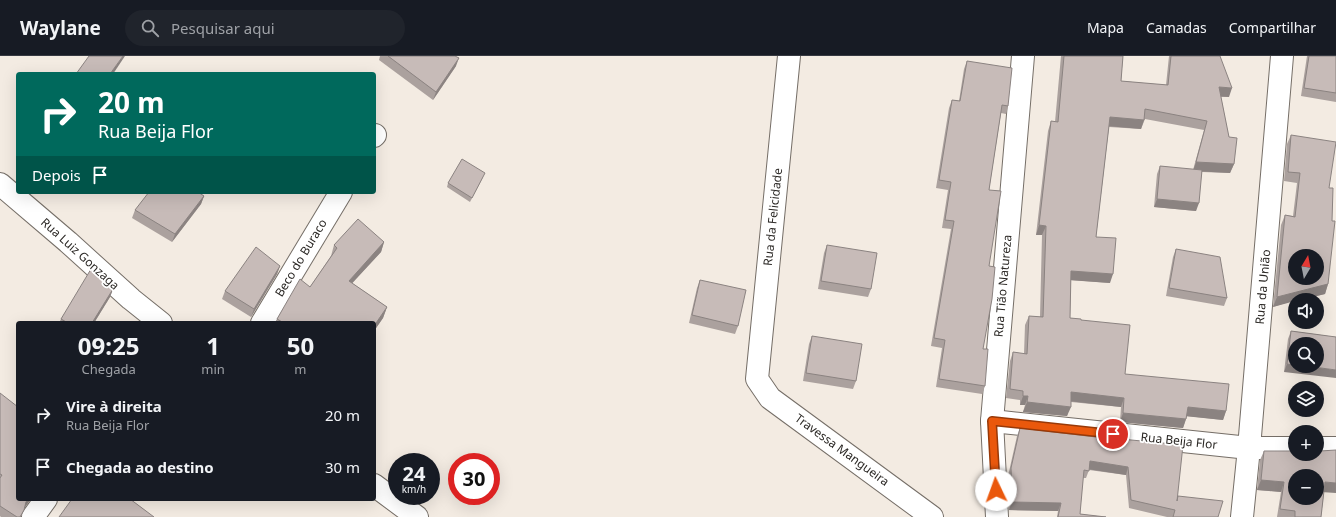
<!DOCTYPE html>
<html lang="pt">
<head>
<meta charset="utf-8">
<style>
	:root { --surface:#171b24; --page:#20242c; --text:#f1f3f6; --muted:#9ea1a6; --line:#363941 }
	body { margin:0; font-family:"Noto Sans",sans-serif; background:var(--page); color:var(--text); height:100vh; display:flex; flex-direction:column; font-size:15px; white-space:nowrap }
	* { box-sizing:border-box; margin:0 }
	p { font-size:13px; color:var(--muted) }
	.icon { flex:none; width:22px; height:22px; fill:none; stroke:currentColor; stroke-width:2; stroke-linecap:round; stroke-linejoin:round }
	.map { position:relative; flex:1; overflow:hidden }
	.sheet { position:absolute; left:16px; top:265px; width:360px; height:180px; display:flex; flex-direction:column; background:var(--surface); border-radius:4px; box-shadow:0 4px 16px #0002 }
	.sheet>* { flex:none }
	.top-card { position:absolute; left:16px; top:16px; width:360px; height:122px; border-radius:4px; box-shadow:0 4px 16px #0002; background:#00695c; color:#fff; overflow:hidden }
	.needle { width:26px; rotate:10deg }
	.tools { position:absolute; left:1288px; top:193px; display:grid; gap:8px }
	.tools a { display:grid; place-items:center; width:36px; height:36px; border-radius:50%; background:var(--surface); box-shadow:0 4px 16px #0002; font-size:20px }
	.speed { position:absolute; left:388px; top:397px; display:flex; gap:8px; font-size:20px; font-weight:700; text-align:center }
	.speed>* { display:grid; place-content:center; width:52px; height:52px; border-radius:50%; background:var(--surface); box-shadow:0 4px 16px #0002; line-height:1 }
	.speed small { font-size:10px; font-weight:400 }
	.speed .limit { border:6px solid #d22; background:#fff; color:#111 }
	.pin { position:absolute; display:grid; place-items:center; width:34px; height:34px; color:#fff; margin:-17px; border:2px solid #fff; border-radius:50%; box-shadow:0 1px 4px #0007 }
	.me { position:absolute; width:44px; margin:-22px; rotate:357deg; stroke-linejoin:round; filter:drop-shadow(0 0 3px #0008) }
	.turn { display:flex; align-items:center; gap:14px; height:84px; padding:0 16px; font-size:18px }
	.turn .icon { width:52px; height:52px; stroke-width:2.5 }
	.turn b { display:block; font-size:28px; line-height:34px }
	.then { display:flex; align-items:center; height:38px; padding:0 16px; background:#0003; gap:8px; font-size:15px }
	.eta { display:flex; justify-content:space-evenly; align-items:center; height:68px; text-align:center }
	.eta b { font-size:24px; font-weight:700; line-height:28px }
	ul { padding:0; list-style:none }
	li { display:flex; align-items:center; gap:12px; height:52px; padding:0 16px }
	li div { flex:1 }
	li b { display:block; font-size:15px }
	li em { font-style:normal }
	header { display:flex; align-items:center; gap:24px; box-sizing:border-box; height:56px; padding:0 20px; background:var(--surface); border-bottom:1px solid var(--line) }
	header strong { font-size:19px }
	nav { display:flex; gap:22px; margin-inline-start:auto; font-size:14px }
	.search { width:280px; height:36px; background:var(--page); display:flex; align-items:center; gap:10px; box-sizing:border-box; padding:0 14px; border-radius:22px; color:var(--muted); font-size:15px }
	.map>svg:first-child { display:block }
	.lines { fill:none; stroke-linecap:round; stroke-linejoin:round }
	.minor-casing { stroke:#756e67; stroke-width:24 }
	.minor { stroke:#fff; stroke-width:22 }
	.wall { fill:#aba19e }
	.shaded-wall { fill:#8b8381 }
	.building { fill:#c7bbb8; stroke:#8b8381; fill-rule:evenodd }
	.route-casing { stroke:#983908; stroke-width:10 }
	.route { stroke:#ea580c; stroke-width:7 }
	.labels { text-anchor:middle; stroke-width:3.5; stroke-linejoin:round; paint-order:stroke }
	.street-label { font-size:12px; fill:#2a2724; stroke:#fff }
</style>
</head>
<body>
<header>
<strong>Waylane</strong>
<div class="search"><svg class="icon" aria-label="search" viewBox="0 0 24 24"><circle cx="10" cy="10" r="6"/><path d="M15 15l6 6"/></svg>Pesquisar aqui</div>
<nav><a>Mapa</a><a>Camadas</a><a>Compartilhar</a></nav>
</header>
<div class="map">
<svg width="1336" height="461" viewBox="0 0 1336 461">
	<rect width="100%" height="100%" fill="#f3ebe2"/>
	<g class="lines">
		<defs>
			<g id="minor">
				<polyline points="789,0 757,323 770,342 932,461"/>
				<polyline points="374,80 375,79"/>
				<polyline points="0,128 68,186 131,243 161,267"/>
				<polyline points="262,267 341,136"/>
				<polyline points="992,365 1249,392 1295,392"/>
				<polyline points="1317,392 1336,392"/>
				<polyline points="374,429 417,461"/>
				<polyline points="33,461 46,443"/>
				<polyline points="997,461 992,365 1023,0"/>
				<polyline points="1242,461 1249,392 1282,0"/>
			</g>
		</defs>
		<use href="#minor" class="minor-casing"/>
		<use href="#minor" class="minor"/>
	</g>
	<g class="wall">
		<polygon points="380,0 455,0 456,10 433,44 379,4"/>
		<polygon points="1061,0 1123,0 1121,25 1166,29 1169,0 1220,0 1229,41 1221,41 1234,108 1230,117 1202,116 1196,155 1154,151 1157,118 1160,110 1193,114 1204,74 1145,63 1141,73 1109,71 1096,181 1110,227 1071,224 1070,262 1081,264 1125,318 1226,355 1223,364 1187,360 1183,372 1120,366 1121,351 1071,346 1067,360 1023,356 1025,349 1020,349 1020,344 1006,342 1010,305 1013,296 1024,298 1025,269 1029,260 1040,261 1042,179 1036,179 1048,75 1051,65 1055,66"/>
		<polygon points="1307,0 1336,0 1336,46 1301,40"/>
		<polygon points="967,5 1008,50 1006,58 1001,57 989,134 989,210 983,293 985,330 982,338 936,331 942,292 931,290 951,173 942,172 948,134 936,132 949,52 952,44 959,45 964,13"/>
		<polygon points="1291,79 1329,132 1328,228 1325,238 1300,244 1295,244 1273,251 1281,169 1285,159 1293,160 1297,127 1284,125 1287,88"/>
		<polygon points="483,121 470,146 447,131 448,127"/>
		<polygon points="204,140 201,148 172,186 132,162 135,154"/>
		<polygon points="384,186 381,196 352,227 387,251 383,262 374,275 374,267 275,267 277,263 310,231 331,200 334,189"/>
		<polygon points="827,189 871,233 868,241 818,233 824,197"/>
		<polygon points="1176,193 1227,242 1224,250 1166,240 1173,201"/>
		<polygon points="280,210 277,218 251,261 222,243 225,235"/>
		<polygon points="700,224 738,270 735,278 689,267 697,232"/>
		<polygon points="113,233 110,241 94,267 59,267 61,263"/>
		<polygon points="1291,275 1336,281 1284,316 1288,283"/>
		<polygon points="812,280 856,325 853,333 803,325 809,288"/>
		<polygon points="0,337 31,443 24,451 21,461 1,461 0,460"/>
		<polygon points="1020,372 1121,384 1121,383 1177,443 1218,461 1167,461 1129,452 1126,419 1089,414 1086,422 1083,422 1080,458 1106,461 1057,461 1058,455 1009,454 1008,420 1017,380"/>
		<polygon points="1264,395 1324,436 1321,461 1277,461 1281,436 1257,434 1260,404"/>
	</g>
	<g class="shaded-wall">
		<polygon points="123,0 125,0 113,18 110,18"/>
		<polygon points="459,2 456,10 433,44 436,36"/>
		<polygon points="1219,31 1232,32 1229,41 1216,40"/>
		<polygon points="1110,61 1144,64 1141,73 1107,70"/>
		<polygon points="1196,106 1234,108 1230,117 1193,115"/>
		<polygon points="204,140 201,148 172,186 175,178"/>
		<polygon points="1157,143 1199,147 1196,155 1154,151"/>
		<polygon points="1039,169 1046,170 1042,179 1036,179"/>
		<polygon points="384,186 381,196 345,235 349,225"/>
		<polygon points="280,210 277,218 251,261 254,253"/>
		<polygon points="1071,215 1113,218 1110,227 1068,224"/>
		<polygon points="1328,228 1325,238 1300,244 1295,244 1295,245 1273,251 1277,241"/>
		<polygon points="113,233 110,241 94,267 92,267"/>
		<polygon points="387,251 383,262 374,275 374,270"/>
		<polygon points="1287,308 1295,309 1295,310 1306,310 1336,314 1336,322 1284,316"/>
		<polygon points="1071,336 1124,342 1121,351 1068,345"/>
		<polygon points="1023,340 1028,340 1025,349 1020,349"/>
		<polygon points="1027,346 1071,351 1067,360 1023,356"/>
		<polygon points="1188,351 1226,355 1223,364 1184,360"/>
		<polygon points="1123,357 1186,363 1183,372 1120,366"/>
		<polygon points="1090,405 1128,411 1126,419 1087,413"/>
		<polygon points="1261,424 1284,426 1281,436 1257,434"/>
		<polygon points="1325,426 1336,427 1336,437 1321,436"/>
		<polygon points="28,443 31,443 23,454 26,446"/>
		<polygon points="1012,446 1061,447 1058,455 1009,454"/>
	</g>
	<g class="building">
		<polygon points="89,0 123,0 110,18 76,18"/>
		<polygon points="388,0 455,0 459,2 436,36"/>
		<polygon points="1064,0 1123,0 1121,25 1168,29 1171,0 1220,0 1232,32 1219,31 1229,81 1237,82 1234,108 1196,106 1207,65 1145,53 1144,64 1110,61 1096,181 1116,182 1113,218 1071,215 1070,262 1081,263 1081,264 1130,269 1125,318 1229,328 1226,355 1188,351 1186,363 1123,357 1124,342 1071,336 1071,351 1027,346 1028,340 1023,340 1023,335 1010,333 1013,296 1027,298 1029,260 1043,261 1046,170 1039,169 1051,65 1058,66"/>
		<polygon points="1309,0 1336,0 1336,37 1304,32"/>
		<polygon points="967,5 1012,12 1008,50 1002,49 989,134 1001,135 989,210 995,211 992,243 983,293 988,293 985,330 939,323 945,284 934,282 954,165 945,164 951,126 939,124 952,44 960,45"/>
		<path d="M1291 79 1336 86 1329 132H1333L1332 165H1335L1328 228 1277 241 1285 159 1295 161 1300 117 1288 116ZM1295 200H1317V222H1295Z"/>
		<polygon points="462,103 485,117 472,142 448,127"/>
		<polygon points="1160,110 1202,114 1199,147 1157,143"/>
		<polygon points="149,136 198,136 204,140 175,178 135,154"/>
		<polygon points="358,163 384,186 349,225 387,251 374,270 374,267 284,267 277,263 300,223 310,231 337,192 334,189"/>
		<polygon points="827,189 877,197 871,233 821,225"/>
		<polygon points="256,191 280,210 254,253 225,235"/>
		<polygon points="1176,193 1220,201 1227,242 1169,232"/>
		<polygon points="91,213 113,233 92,267 68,267 61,263"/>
		<polygon points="700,224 746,234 738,270 692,259"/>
		<polygon points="1291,275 1336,281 1336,314 1306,310 1317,310 1317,288 1295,288 1295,309 1287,308"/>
		<polygon points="812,280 862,288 856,325 806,317"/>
		<polygon points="0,337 18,351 18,443 28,443 26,446 24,454 20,461 17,461 0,450 0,422 2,419 0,418"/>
		<polygon points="1020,372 1121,384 1121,383 1183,389 1177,445 1178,440 1223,445 1218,461 1173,461 1175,454 1131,444 1128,411 1090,405 1089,415 1084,414 1080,458 1106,461 1058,461 1061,447 1012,446 1011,412"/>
		<path d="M1317 394 1320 395 1336 394V427L1325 426 1321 461H1295V455L1280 453 1284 426 1261 424 1264 395H1295V398H1317ZM1295 420H1317V442H1295Z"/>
		<polygon points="72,443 130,443 154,461 59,461"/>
	</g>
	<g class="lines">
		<defs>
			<polyline id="route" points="996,434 992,365 1113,378"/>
		</defs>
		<use href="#route" class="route-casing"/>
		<use href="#route" class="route"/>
	</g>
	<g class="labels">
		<g class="street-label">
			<text transform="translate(773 161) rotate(-84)" y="4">Rua da Felicidade</text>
			<text transform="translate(80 198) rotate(42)" y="4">Rua Luiz Gonzaga</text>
			<text transform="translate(301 202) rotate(-59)" y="4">Beco do Buraco</text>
			<text transform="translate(1003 230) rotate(-85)" y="4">Rua Tião Natureza</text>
			<text transform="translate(1263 231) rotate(-85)" y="4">Rua da União</text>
			<text transform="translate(1179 385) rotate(6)" y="4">Rua Beija Flor</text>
			<text transform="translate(842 394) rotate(36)" y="4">Travessa Mangueira</text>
		</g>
	</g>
</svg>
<div class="tools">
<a><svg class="needle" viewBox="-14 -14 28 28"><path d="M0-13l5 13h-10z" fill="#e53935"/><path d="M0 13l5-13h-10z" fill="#9ea1a6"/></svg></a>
<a><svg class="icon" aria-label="sound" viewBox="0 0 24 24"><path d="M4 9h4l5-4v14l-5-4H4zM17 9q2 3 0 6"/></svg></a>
<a><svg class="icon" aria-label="search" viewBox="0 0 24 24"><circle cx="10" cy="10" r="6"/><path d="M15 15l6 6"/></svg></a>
<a><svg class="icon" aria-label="layers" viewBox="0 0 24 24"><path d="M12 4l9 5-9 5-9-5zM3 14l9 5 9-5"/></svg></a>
<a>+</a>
<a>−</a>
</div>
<div class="speed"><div>24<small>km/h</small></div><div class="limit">30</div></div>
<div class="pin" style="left:1113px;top:378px;background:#d93025"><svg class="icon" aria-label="arrive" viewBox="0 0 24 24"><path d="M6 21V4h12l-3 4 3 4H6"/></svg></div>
<svg class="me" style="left:996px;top:434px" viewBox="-20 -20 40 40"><circle r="19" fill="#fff"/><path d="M0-13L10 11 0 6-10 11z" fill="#ea580c"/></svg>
<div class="top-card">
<div class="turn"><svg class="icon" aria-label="right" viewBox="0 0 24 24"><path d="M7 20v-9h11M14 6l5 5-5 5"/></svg><div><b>20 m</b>Rua Beija Flor</div></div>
<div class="then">Depois<svg class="icon" aria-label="arrive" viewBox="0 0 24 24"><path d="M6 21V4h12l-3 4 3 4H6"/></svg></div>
</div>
<section class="sheet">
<div class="eta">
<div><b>09:25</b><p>Chegada</p></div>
<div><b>1</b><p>min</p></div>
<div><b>50</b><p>m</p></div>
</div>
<ul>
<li><svg class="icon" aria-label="right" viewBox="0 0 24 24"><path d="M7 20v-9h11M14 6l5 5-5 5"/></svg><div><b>Vire à direita</b><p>Rua Beija Flor</p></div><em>20 m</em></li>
<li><svg class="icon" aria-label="arrive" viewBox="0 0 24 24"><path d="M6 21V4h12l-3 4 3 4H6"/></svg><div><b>Chegada ao destino</b></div><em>30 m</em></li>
</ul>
</section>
</div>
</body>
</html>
